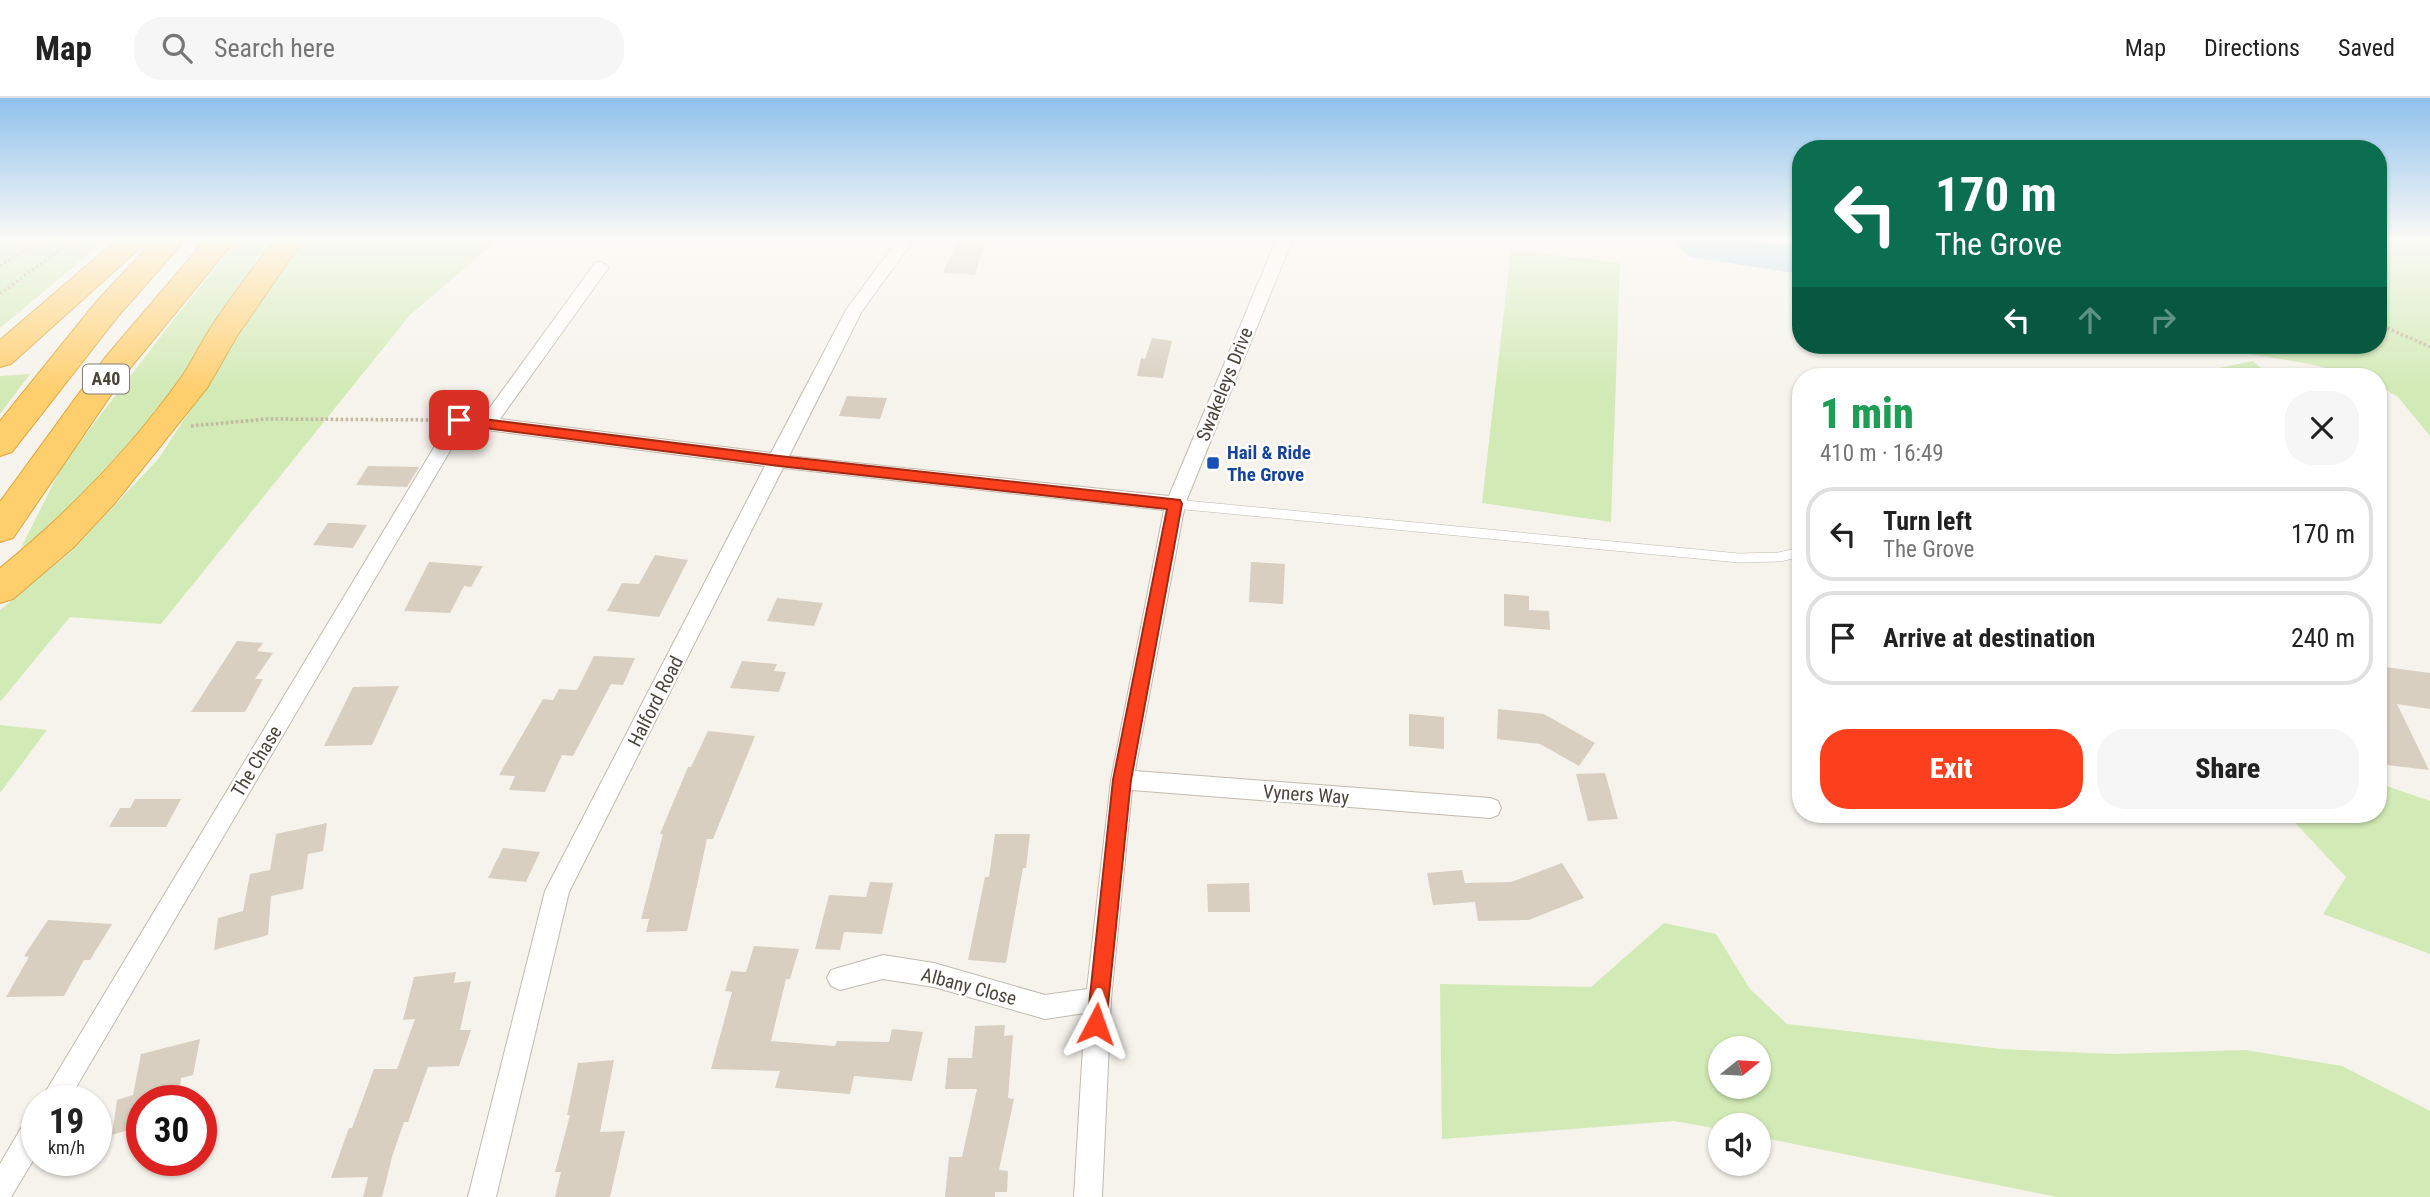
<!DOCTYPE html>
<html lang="en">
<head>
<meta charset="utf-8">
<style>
	:root { --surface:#fff; --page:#f6f6f6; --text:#222; --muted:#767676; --line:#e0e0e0; --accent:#fc3f1d }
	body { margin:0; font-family:"Roboto Condensed",sans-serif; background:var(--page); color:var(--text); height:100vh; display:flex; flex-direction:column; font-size:26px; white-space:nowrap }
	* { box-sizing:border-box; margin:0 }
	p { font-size:23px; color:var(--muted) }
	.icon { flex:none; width:38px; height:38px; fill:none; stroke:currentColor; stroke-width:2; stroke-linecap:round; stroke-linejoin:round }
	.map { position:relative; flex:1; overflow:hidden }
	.drawer { position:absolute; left:1792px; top:270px; width:595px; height:455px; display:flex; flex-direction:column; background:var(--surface); border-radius:28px; box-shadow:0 2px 5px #0004 }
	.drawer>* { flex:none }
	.top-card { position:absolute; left:1792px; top:42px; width:595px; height:214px; border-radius:28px; box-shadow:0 2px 5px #0004; background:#0b6e4f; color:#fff; overflow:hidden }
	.needle { width:46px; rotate:72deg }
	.buttons { position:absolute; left:1708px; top:938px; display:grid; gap:14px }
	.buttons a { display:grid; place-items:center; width:63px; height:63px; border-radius:50%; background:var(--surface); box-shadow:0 2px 5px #0004; font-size:35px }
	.speed { position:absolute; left:21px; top:987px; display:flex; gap:14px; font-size:35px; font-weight:700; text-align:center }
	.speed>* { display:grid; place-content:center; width:91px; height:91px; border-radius:50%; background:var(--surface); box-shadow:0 2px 5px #0004; line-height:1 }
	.speed small { font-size:18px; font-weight:400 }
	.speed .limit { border:10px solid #d22; background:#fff; color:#111 }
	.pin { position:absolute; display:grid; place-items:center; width:60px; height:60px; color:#fff; margin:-30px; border-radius:14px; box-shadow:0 4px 10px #0006 }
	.me { position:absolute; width:77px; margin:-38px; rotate:4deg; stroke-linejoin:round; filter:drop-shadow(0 0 5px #0008) }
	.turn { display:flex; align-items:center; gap:24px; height:147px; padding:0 28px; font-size:32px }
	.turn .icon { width:91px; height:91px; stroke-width:2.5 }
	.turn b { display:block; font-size:49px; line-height:60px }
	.lanes { display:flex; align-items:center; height:66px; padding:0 28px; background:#0003; justify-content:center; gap:35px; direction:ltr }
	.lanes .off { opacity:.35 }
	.round { display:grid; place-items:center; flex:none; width:74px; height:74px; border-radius:28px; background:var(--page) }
	.head { display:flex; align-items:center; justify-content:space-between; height:119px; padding:0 28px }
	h1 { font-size:42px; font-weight:800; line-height:52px; color:#1e9e55 }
	.cta { display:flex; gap:14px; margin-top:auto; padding:14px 28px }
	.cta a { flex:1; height:80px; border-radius:28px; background:var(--accent); color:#fff; font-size:28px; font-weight:800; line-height:80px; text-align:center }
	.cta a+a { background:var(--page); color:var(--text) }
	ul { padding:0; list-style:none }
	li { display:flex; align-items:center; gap:21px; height:94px; margin:0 14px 10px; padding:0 14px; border:4px solid var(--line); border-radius:28px }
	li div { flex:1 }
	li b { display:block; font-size:26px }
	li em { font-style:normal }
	header { display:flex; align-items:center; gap:42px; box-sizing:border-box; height:98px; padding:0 35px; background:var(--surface); border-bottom:2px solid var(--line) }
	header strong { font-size:33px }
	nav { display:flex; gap:38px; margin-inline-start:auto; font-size:24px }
	.search { width:490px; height:63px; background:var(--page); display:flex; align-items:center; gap:18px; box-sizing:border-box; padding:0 24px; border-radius:28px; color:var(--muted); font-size:26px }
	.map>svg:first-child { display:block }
	.green { fill:#d2eab5; fill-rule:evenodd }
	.water { fill:#a9d4f2 }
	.building { fill:#d8cfc1 }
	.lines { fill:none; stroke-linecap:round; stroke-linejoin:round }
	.lane-casing { stroke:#c2bbae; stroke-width:10 }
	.street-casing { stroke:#c2bbae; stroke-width:2 }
	.highway-casing { stroke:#e0a43c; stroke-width:2 }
	.path { stroke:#c4b79f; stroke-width:3.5; stroke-dasharray:2.5 2.5; stroke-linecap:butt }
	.lane { stroke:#fff; stroke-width:9 }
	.street { fill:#fff; fill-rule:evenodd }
	.highway { fill:#ffcf6e; fill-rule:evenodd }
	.route { fill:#fc3f1d; stroke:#a42913; stroke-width:2 }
	.transit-dot { fill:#1a4fb4; stroke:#fff; stroke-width:2.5 }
	.labels { text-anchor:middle; stroke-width:5; stroke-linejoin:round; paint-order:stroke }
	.shield { fill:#fff; stroke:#817c74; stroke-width:2 }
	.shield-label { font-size:18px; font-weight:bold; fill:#4b4439 }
	.street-label { font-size:19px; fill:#4b4439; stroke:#fff }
	.transit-label { font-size:19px; font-weight:bold; fill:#164399; stroke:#fff; text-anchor:start }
</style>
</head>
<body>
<header>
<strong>Map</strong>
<div class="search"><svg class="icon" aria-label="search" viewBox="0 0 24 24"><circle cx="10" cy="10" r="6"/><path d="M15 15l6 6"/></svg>Search here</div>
<nav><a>Map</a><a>Directions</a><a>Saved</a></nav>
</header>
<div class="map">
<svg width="2430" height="1099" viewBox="0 0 2430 1099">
	<rect width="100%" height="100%" fill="#f6f3ec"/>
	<g class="green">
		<polygon points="0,140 108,140 0,230"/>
		<path d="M240 140H270C235 193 203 251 165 302 124 358 75 409 20 452L63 366 178 216Z"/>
		<polygon points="302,140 500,140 410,217 161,526 70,519 0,604 0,512 71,454 159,360"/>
		<path d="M2378 140H2430V338L2398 299 2378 287V278C2352 278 2329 270 2304 265 2273 259 2242 257 2213 247H2378Z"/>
		<polygon points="1511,152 1620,165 1611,424 1482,405"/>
		<polygon points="2253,263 2270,278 2180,278"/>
		<polygon points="30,276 0,316 0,278"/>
		<polygon points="0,627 47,632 0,695"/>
		<polygon points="2378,685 2430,703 2430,856 2323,816 2346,779 2287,716 2378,716"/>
		<path d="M1664 825 1716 836 1750 891 1787 926 2001 951 2112 956 2246 952 2342 968 2430 1013V1099H2057L1759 1039V1027H1720V1031L1674 1023 1442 1041 1440 886 1591 889ZM1720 950H1759V989H1720Z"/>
	</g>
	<polygon class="water" points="1669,140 1732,140 1801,148 1801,176 1690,159"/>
	<g class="building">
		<polygon points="958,142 984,145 975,177 943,175"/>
		<polygon points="1152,240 1172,243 1163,280 1137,278 1141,260 1145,261"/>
		<polygon points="847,298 887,300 880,321 839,318"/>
		<polygon points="368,368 419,369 407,389 356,387"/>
		<polygon points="328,425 335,425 367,427 353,450 313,447"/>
		<polygon points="655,457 688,462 659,519 607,513 622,485 639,486"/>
		<polygon points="429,464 483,468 471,489 464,488 450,515 404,513"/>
		<polygon points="1251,464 1285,466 1283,506 1249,504"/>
		<polygon points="1504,496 1529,498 1529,512 1549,513 1550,532 1504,528"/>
		<polygon points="777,500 823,505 814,528 767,523"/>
		<polygon points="237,543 263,545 257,553 273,555 255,581 263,581 245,614 191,614"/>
		<polygon points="594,558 635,560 623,587 611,586 573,658 562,657 545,694 509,692 515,678 499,677 543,601 553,602 559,591 577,592"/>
		<polygon points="742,563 777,566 774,573 786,574 779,594 730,590"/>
		<polygon points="2378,568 2430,575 2430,611 2397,606 2429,672 2378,666"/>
		<polygon points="399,588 372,647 324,648 353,589"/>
		<polygon points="1498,611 1544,616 1595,645 1579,668 1540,646 1497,641"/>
		<polygon points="1409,616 1444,619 1444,651 1409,648"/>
		<polygon points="708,633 755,638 713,741 707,741 687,833 646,834 649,821 641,821 663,736 660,736 688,669 691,669"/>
		<polygon points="1605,675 1618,721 1588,723 1576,676"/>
		<polygon points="135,701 181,701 166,729 109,729 120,710 130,710"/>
		<polygon points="327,725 323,753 308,756 303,791 271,798 268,837 214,852 218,820 243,813 250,776 270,772 276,736"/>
		<polygon points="995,736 1030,736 1026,770 1023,770 1006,865 968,862 985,779 989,779"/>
		<polygon points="503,750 540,754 526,784 488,780"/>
		<polygon points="1562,765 1584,800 1529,822 1478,823 1475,804 1433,807 1427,775 1462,772 1465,785 1511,784"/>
		<polygon points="870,784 893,785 882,836 844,834 840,852 815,851 829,797 866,799"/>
		<polygon points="1249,785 1250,814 1208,814 1207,786"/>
		<polygon points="48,822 112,826 90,862 84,862 64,898 6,899 29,859 24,858"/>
		<polygon points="754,848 799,851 790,881 786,881 771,943 835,948 837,943 889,944 892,931 923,934 912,983 854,978 850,996 775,990 780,973 711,971 732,894 725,893 731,873 746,874"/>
		<polygon points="456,874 454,885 471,883 460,932 471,932 459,968 428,969 408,1024 404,1024 392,1059 382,1099 363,1099 368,1079 331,1080 349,1030 352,1030 374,971 397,971 415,921 403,922 414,879"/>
		<polygon points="1005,927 1004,938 1013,937 1008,1000 1014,1001 999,1072 1008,1073 1007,1094 995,1094 995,1099 945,1099 949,1059 962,1059 977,991 945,991 948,960 972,960 975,928"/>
		<polygon points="200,941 193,977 181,980 179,1003 142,1003 142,1028 112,1037 117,1002 133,997 141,956"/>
		<polygon points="614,962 600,1034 625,1033 610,1099 555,1099 561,1074 555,1074 570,1017 567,1017 578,965"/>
	</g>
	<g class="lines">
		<defs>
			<polyline id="lane" points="1175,406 1739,460 1779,459 1801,454"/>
			<g id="street">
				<polygon points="899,140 915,140 862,213 789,358 1169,398 1277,140 1293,140 1185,406 1135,673 1490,700 1498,703 1501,710 1498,717 1490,720 1132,692 1111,901 1102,1099 1074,1099 1085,915 1045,921 934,889 883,881 840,892 831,888 827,880 831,872 883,857 934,865 1045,897 1087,891 1111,682 1164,412 783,370 569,794 496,1099 468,1099 545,793 765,368 464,329 68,1003 40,1003 453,318 483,319 595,165 601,164 609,169 500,321 771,355 846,212"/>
				<polygon points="37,1017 37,1056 11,1099 0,1099 0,1066 27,1020"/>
			</g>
			<g id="highway">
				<polygon points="119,140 151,140 11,266 0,269 0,242"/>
				<polygon points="156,140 187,140 119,217 12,354 0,358 0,323 97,203"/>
				<polygon points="207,140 237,140 126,275 13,440 0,444 0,404 104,261"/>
				<path d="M275 140H304L237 238 207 290 115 405 73 450 13 501 0 505V470C68 415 132 349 183 277 193 262 200 246 210 231 230 200 253 170 275 140Z"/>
			</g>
		</defs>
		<use href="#lane" class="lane-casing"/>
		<use href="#street" class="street-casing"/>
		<use href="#highway" class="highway-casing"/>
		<g class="path">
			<polyline points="0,168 30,148 60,140"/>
			<polyline points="0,196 76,140"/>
			<polyline points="2378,226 2430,249"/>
			<polyline points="191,328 267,321 438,322"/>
		</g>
		<use href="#lane" class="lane"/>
		<use href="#street" class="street"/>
		<use href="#highway" class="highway"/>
	</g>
	<linearGradient id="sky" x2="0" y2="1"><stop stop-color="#8fc1ec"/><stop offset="0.48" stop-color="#fbfaf6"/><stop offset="1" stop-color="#fbfaf6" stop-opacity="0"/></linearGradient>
	<rect width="2430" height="293" fill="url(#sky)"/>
	<polygon class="route" points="459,318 779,358 1180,402 1182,406 1131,682 1106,926 1103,933 1096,935 1089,933 1087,926 1113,682 1167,411 779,368 454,326 452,322"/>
	<rect class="transit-dot" x="1206" y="358" width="14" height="14" rx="3.5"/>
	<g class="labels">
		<rect class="shield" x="83" y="266.5" width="46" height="29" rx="5"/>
		<g class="shield-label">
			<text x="106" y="287">A40</text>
		</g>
		<g class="street-label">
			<text transform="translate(1224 286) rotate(-68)" y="7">Swakeleys Drive</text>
			<text transform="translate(655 603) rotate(-63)" y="7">Halford Road</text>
			<text transform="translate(256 663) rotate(-59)" y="7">The Chase</text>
			<text transform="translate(1306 696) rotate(4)" y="7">Vyners Way</text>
			<text transform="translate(969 888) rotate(15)" y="7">Albany Close</text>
		</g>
		<g class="transit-label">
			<text x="1227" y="361">Hail &amp; Ride<tspan x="1227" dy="22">The Grove</tspan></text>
		</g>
	</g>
</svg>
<div class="buttons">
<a><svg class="needle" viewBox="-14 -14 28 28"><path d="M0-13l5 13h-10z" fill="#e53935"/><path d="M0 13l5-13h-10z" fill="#767676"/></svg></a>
<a><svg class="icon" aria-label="sound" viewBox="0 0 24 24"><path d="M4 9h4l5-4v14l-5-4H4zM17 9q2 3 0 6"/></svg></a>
</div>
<div class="speed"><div>19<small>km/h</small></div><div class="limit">30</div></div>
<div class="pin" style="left:459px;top:322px;background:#d93025"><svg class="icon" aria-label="arrive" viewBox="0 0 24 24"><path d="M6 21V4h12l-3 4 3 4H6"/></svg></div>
<svg class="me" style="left:1096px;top:926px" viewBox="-20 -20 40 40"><path d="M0-17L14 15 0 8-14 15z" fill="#fc3f1d" stroke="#fff" stroke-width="4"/></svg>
<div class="top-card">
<div class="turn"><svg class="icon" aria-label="left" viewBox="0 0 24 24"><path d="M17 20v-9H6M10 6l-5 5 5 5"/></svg><div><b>170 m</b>The Grove</div></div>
<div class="lanes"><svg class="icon" aria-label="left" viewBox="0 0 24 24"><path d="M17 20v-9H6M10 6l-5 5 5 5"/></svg><svg class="icon off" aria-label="ahead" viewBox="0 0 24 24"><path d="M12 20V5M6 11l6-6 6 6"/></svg><svg class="icon off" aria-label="right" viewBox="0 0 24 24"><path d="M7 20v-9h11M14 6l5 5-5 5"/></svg></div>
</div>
<section class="drawer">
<div class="head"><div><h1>1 min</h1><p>410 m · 16:49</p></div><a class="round"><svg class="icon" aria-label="close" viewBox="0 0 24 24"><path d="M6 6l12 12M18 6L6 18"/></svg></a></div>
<ul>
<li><svg class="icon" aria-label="left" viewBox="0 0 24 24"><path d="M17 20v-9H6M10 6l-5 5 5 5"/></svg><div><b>Turn left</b><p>The Grove</p></div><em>170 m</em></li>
<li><svg class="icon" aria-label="arrive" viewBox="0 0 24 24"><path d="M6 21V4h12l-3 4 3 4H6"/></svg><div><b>Arrive at destination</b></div><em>240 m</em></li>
</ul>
<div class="cta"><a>Exit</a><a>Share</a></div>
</section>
</div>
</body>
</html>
